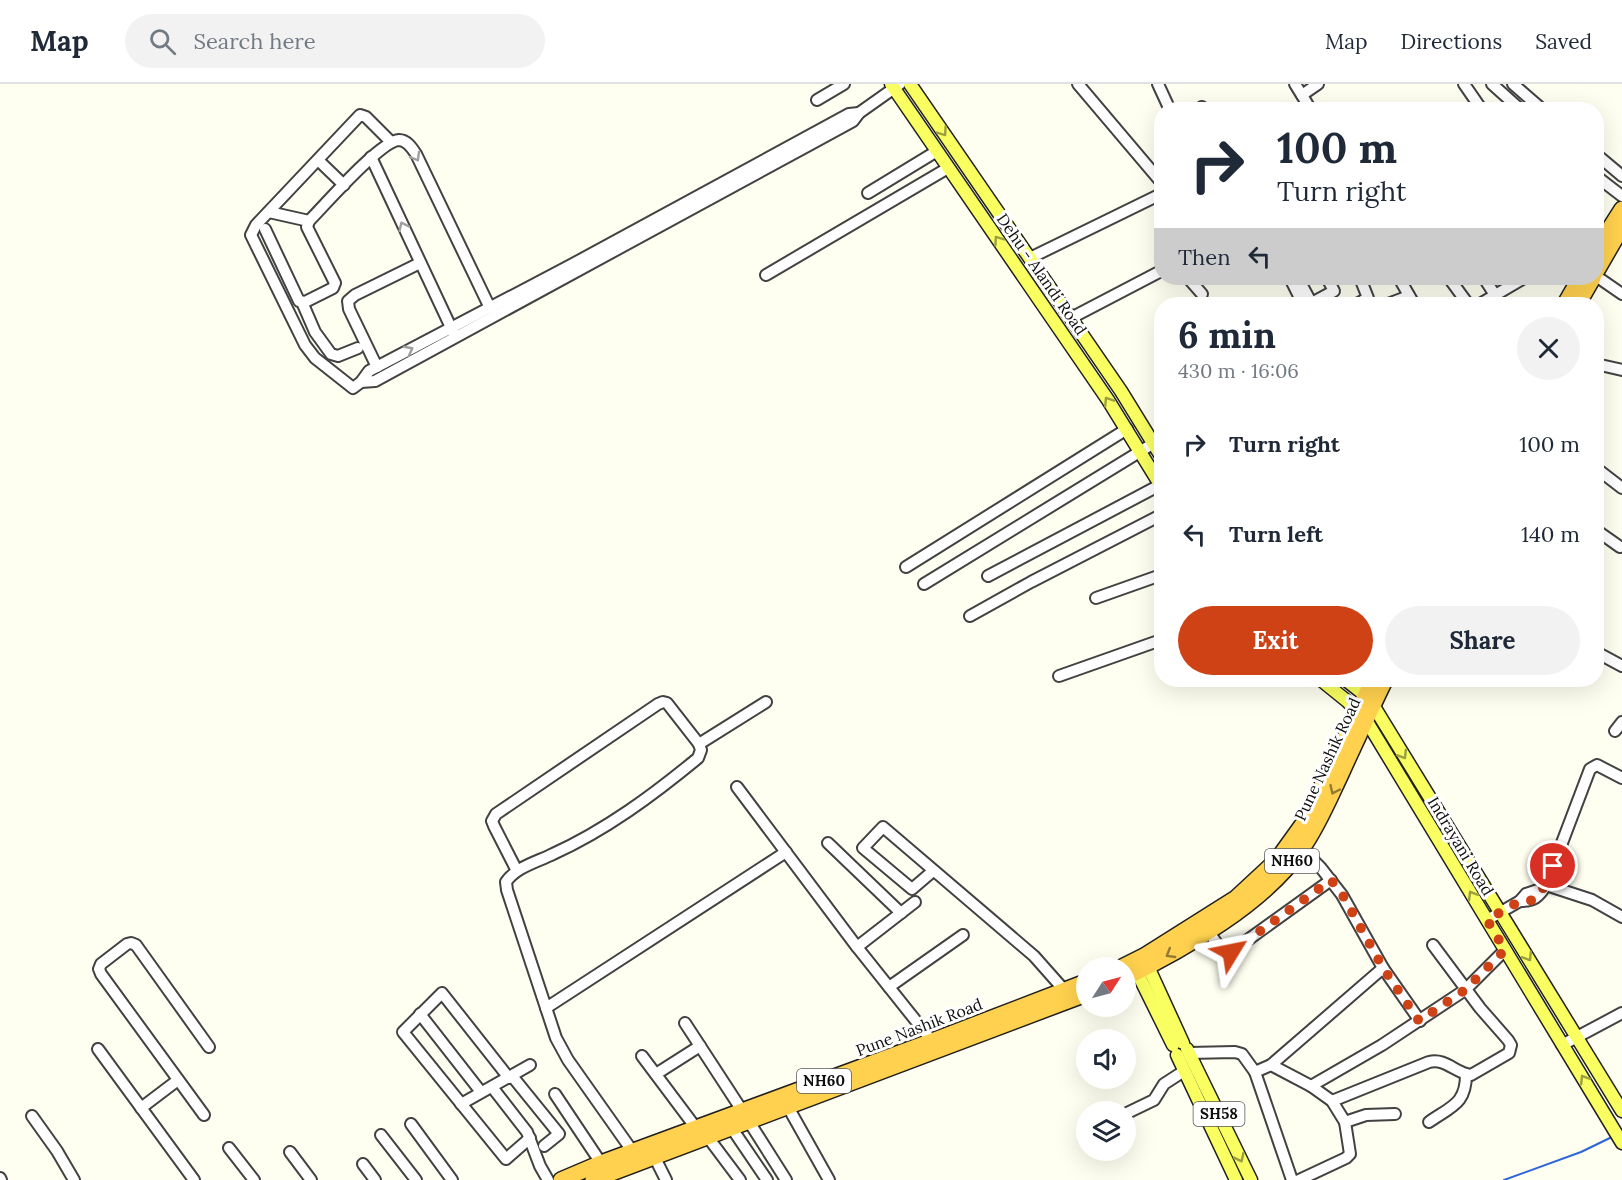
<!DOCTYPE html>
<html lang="en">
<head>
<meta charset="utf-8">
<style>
	:root { --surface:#fff; --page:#f2f2f3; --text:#1f2937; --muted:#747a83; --line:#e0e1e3; --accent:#cf4216 }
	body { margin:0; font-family:Lora,serif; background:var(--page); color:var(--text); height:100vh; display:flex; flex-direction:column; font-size:22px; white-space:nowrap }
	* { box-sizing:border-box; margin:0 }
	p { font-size:20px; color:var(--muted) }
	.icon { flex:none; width:33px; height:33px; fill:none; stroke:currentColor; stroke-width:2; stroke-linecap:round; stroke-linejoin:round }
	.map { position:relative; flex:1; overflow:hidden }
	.side { position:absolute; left:1154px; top:213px; width:450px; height:390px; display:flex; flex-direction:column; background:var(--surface); border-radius:24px; box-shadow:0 6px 24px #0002 }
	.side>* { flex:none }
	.guide { position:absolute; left:1154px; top:18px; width:450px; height:183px; border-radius:24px; box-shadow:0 6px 24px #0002; background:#fff; color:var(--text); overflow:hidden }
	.needle { width:39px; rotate:54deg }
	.controls { position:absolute; left:1076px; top:873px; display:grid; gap:12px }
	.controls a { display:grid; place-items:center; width:60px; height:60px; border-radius:50%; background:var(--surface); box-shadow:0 6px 24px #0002; font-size:30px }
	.pin { position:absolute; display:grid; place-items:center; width:51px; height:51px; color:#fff; margin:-26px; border:3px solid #fff; border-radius:50%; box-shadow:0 2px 6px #0007 }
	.me { position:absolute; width:66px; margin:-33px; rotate:55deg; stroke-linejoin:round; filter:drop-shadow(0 0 4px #0008) }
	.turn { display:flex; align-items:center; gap:21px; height:126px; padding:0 24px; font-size:27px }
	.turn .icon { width:78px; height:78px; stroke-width:2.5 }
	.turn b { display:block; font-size:42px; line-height:51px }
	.then { display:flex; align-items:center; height:57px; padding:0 24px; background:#0003; gap:12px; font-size:22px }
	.round { display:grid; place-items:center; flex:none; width:63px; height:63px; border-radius:32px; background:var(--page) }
	.overview { display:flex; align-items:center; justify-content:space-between; height:102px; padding:0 24px }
	h1 { font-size:36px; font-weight:700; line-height:45px }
	.cta { display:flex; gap:12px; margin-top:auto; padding:12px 24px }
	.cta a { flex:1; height:69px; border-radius:36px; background:var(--accent); color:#fff; font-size:24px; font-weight:700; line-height:69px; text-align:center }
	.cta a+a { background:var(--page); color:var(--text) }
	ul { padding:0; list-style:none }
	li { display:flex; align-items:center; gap:18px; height:90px; padding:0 24px }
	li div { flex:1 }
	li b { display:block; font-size:22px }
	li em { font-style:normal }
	header { display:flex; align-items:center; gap:36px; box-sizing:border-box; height:84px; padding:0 30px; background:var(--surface); border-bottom:2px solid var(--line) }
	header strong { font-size:28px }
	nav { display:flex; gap:33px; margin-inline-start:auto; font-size:21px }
	.search { width:420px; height:54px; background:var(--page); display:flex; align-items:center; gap:15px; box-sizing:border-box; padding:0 21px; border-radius:33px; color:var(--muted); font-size:22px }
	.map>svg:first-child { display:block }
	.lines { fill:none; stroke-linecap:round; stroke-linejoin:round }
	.stream { stroke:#2d65dc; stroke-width:2 }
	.minor-casing { stroke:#424242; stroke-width:14 }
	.major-casing { stroke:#202020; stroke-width:15 }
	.highway-casing { stroke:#202020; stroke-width:18 }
	.minor { stroke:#fff; stroke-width:10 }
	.major { stroke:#f9ff60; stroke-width:12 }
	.highway { stroke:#ffd14e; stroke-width:15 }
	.oneway { stroke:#9b9f40 }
	.oneway2 { stroke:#9f9f9f }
	.oneway3 { stroke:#937a32 }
	.route { stroke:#cf4216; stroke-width:10; stroke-dasharray:0 18 }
	.labels { text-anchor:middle; stroke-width:6; stroke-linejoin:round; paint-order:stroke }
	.shield { fill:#fff; stroke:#575757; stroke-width:1.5 }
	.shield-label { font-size:15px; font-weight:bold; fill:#0f0f0f }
	.street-label { font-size:16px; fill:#0f0f0f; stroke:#fff }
</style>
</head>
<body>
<header>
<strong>Map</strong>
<div class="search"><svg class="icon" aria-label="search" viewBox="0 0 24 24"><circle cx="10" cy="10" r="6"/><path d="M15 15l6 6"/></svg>Search here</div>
<nav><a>Map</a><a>Directions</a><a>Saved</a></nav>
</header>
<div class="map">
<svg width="1622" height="1096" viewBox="0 0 1622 1096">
	<rect width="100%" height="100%" fill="#fefff0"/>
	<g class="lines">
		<polyline class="stream" points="1504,1096 1581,1068 1614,1052"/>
		<defs>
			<g id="minor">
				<polyline points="1078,0 1161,98"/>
				<polyline points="1158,0 1170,26"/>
				<polyline points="1295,0 1311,26"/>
				<polyline points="1464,0 1482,26"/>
				<polyline points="1492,0 1521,26"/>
				<polyline points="1513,0 1543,26"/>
				<polyline points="1302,11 1318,0"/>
				<polyline points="817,16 844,0"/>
				<polyline points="1202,23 1203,26"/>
				<polyline points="391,58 366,33 360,31 256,141 251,151 305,261 315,274 353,304 361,298 369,287 571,181 849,30 859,29"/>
				<polyline points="1596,70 1622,92"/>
				<polyline points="371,73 454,250"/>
				<polyline points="318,76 344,101"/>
				<polyline points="1596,92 1622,112"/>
				<polyline points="868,109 937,67"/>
				<polyline points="269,128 309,137"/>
				<path d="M265 145 299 217 305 218 333 204 335 199 307 143 309 137C324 122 380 57 399 56 407 56 412 64 416 70L490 224"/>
				<polyline points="1030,174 1161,110"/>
				<polyline points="766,191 948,84"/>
				<polyline points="1596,192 1622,210"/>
				<polyline points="1188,194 1202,210"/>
				<polyline points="1290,194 1303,220"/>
				<polyline points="1298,194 1312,220"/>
				<polyline points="1399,194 1414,220"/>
				<polyline points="1449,194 1468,220"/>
				<polyline points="1484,194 1495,211"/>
				<polyline points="302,218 315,248 331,270 338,272 358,264"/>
				<polyline points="1310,220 1334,207 1327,194"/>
				<polyline points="1357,220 1368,214 1360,194"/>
				<polyline points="1388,220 1409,212"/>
				<polyline points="1480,220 1524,194"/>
				<polyline points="1071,234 1161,187"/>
				<polyline points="1596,280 1622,286"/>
				<polyline points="377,283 349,225 348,217 355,211 420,179"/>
				<polyline points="361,298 375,297 809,61 853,37 859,29 900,0"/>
				<polyline points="1596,384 1622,404"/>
				<polyline points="1596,446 1620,463"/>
				<polyline points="906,483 1127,345"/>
				<polyline points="988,492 1160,401"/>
				<polyline points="924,500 1154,359"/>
				<polyline points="1096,514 1161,491"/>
				<polyline points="970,532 1031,498 1161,431"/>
				<polyline points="1596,568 1622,582"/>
				<polyline points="1059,592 1161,556"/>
				<polyline points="1615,647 1622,638"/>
				<polyline points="699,660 766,618"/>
				<polyline points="737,703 857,863 932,957"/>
				<polyline points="828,759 901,829"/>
				<path d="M517 787 494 742 492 737 496 730 658 620 663 618 667 619 699 660 701 666 698 674C653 711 606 746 553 770 537 778 516 783 506 798L507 806 556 954 568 976 633 1068"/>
				<polyline points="933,787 912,805 863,764 883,743 1034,872 1065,907"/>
				<polyline points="1546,801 1590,685 1597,681 1622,694"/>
				<path d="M1520 817C1534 817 1539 813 1546 801L1592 816 1622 833"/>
				<polyline points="1487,836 1520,817 1526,810 1538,806 1542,807"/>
				<polyline points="1208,847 1223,868 1231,868 1331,796"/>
				<polyline points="857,863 915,818"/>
				<polyline points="1383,884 1420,937"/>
				<polyline points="889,903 963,851"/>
				<polyline points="546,924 786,768"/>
				<polyline points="420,930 481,1008"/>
				<polyline points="685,939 743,1028"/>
				<polyline points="1562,961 1622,929"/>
				<polyline points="98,965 194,1096"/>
				<polyline points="1189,969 1235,968 1242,970 1255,988 1271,981 1383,884 1342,811 1321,784 1302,765"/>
				<polyline points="642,972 696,1044"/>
				<polyline points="1271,981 1311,1002 1382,961 1465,906 1505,866"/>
				<polyline points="1255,988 1292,1096"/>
				<polyline points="656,990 700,962"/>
				<polyline points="512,992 559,1050 544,1062"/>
				<polyline points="509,994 442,909 403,948 506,1075 530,1054"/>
				<polyline points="1311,1002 1332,1017 1345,1038 1366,1031 1395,1030"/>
				<polyline points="492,1003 527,1048 540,1082 548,1096"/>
				<polyline points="555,1010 601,1079"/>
				<path d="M1332 1017 1429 978C1446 974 1455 989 1471 991L1509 969 1511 961 1508 956 1480 924 1433 861"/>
				<polyline points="461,1020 530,981"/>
				<polyline points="788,1023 829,1096"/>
				<polyline points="141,1024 178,996"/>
				<polyline points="1125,1030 1154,1016 1164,1000 1184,987"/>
				<polyline points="204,1031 101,890 99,885 101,880 127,860 131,859 136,861 209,963"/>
				<polyline points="32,1032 57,1067 74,1096"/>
				<polyline points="748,1036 786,1096"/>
				<path d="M1429 1038C1452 1022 1466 1020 1466 990"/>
				<polyline points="411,1040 452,1096"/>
				<polyline points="731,1043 767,1096"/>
				<polyline points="381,1051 416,1096"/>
				<polyline points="707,1052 740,1096"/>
				<polyline points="229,1064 254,1096"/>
				<polyline points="290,1068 311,1096"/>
				<polyline points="654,1072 666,1096"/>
				<polyline points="363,1080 375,1096"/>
				<polyline points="0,1094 1,1096"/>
				<polyline points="1299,1096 1346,1074 1350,1070 1345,1038"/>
			</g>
			<g id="major">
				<polyline points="891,0 1108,316 1161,402"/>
				<polyline points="910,0 1121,307 1161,372"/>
				<polyline points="1321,596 1347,617 1366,636 1622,1059"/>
				<polyline points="1346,596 1365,611 1373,621 1622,1027"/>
				<polyline points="1145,876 1183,959"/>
				<polyline points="1134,882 1173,961"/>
				<polyline points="1187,965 1251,1096"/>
				<polyline points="1177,971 1236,1096"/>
			</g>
			<g id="highway">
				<polyline points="1596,166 1622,125"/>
				<polyline points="1596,188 1622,143"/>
				<polyline points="1565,220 1580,194"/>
				<polyline points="1578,220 1593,194"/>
				<polyline points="1120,884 1144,872 1236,814 1277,776 1305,737 1373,596"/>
				<path d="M1125 894C1183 866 1267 818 1303 763 1319 740 1329 715 1341 690 1355 659 1370 627 1385 596"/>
				<polyline points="561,1096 601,1079 932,957 1086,898"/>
				<polyline points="593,1096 1086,910"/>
			</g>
		</defs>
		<use href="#minor" class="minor-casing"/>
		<use href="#major" class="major-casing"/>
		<use href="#highway" class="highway-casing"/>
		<use href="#minor" class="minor"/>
		<use href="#major" class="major"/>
		<use href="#highway" class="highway"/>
	</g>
	<defs><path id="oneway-chevron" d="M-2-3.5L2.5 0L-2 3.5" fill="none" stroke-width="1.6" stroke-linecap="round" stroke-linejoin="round" transform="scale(1.5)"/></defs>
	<g class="oneway">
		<use href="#oneway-chevron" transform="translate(943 48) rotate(55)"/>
		<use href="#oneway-chevron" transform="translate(998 156) rotate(-125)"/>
		<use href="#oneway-chevron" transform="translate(1108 317) rotate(-123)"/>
		<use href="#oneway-chevron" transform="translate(1403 671) rotate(58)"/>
		<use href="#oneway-chevron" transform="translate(1472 811) rotate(-121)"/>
		<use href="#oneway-chevron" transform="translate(1528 873) rotate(58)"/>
		<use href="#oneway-chevron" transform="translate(1584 995) rotate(-122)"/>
		<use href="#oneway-chevron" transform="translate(1240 1074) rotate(64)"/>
	</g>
	<g class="oneway2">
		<use href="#oneway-chevron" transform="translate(416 73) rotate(60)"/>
		<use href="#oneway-chevron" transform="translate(403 142) rotate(-115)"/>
		<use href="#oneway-chevron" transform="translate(409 266) rotate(-28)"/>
	</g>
	<g class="oneway3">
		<use href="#oneway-chevron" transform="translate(1334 706) rotate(115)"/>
		<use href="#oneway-chevron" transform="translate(1170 870) rotate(149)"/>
	</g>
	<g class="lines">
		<polyline class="route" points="1231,868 1331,796 1342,810 1383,884 1419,937 1465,906 1505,866 1487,836 1520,817 1530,817 1540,811 1553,782"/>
	</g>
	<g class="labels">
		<g class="shield">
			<rect x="1265" y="765" width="54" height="24" rx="4.5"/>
			<rect x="797" y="985" width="54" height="24" rx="4.5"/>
			<rect x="1193.5" y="1018" width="51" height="24" rx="4.5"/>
		</g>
		<g class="shield-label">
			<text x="1292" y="782">NH60</text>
			<text x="824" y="1002">NH60</text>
			<text x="1219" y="1035">SH58</text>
		</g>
		<g class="street-label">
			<text transform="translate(1042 190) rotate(55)" y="6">Dehu - Alandi Road</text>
			<text transform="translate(1327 675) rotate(-65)" y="6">Pune Nashik Road</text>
			<text transform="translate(1461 762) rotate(59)" y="6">Indrayani Road</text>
			<text transform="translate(919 943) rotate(-21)" y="6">Pune Nashik Road</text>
		</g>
	</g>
</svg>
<div class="controls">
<a><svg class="needle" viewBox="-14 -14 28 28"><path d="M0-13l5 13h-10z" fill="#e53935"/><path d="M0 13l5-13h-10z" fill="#747a83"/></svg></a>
<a><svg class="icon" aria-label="sound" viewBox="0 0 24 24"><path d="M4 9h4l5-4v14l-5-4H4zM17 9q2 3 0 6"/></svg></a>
<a><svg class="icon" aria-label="layers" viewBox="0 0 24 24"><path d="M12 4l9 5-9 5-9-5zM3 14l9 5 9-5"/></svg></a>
</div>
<div class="pin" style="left:1553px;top:782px;background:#d93025"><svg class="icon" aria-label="arrive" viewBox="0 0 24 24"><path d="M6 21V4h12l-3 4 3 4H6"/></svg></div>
<svg class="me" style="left:1231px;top:868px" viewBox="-20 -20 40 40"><path d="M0-17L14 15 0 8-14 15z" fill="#cf4216" stroke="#fff" stroke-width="4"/></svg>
<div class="guide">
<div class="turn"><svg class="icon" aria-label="right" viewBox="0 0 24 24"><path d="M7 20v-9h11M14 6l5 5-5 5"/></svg><div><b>100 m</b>Turn right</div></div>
<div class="then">Then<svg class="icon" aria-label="left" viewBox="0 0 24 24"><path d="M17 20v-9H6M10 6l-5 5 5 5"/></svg></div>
</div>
<section class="side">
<div class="overview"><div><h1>6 min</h1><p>430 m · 16:06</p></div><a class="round"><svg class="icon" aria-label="close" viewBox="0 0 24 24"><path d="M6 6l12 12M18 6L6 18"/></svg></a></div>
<ul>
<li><svg class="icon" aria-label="right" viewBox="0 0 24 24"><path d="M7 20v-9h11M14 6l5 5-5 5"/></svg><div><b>Turn right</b></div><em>100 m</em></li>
<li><svg class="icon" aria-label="left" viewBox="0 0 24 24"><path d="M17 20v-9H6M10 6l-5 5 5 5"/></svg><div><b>Turn left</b></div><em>140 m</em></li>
</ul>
<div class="cta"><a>Exit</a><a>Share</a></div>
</section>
</div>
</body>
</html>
